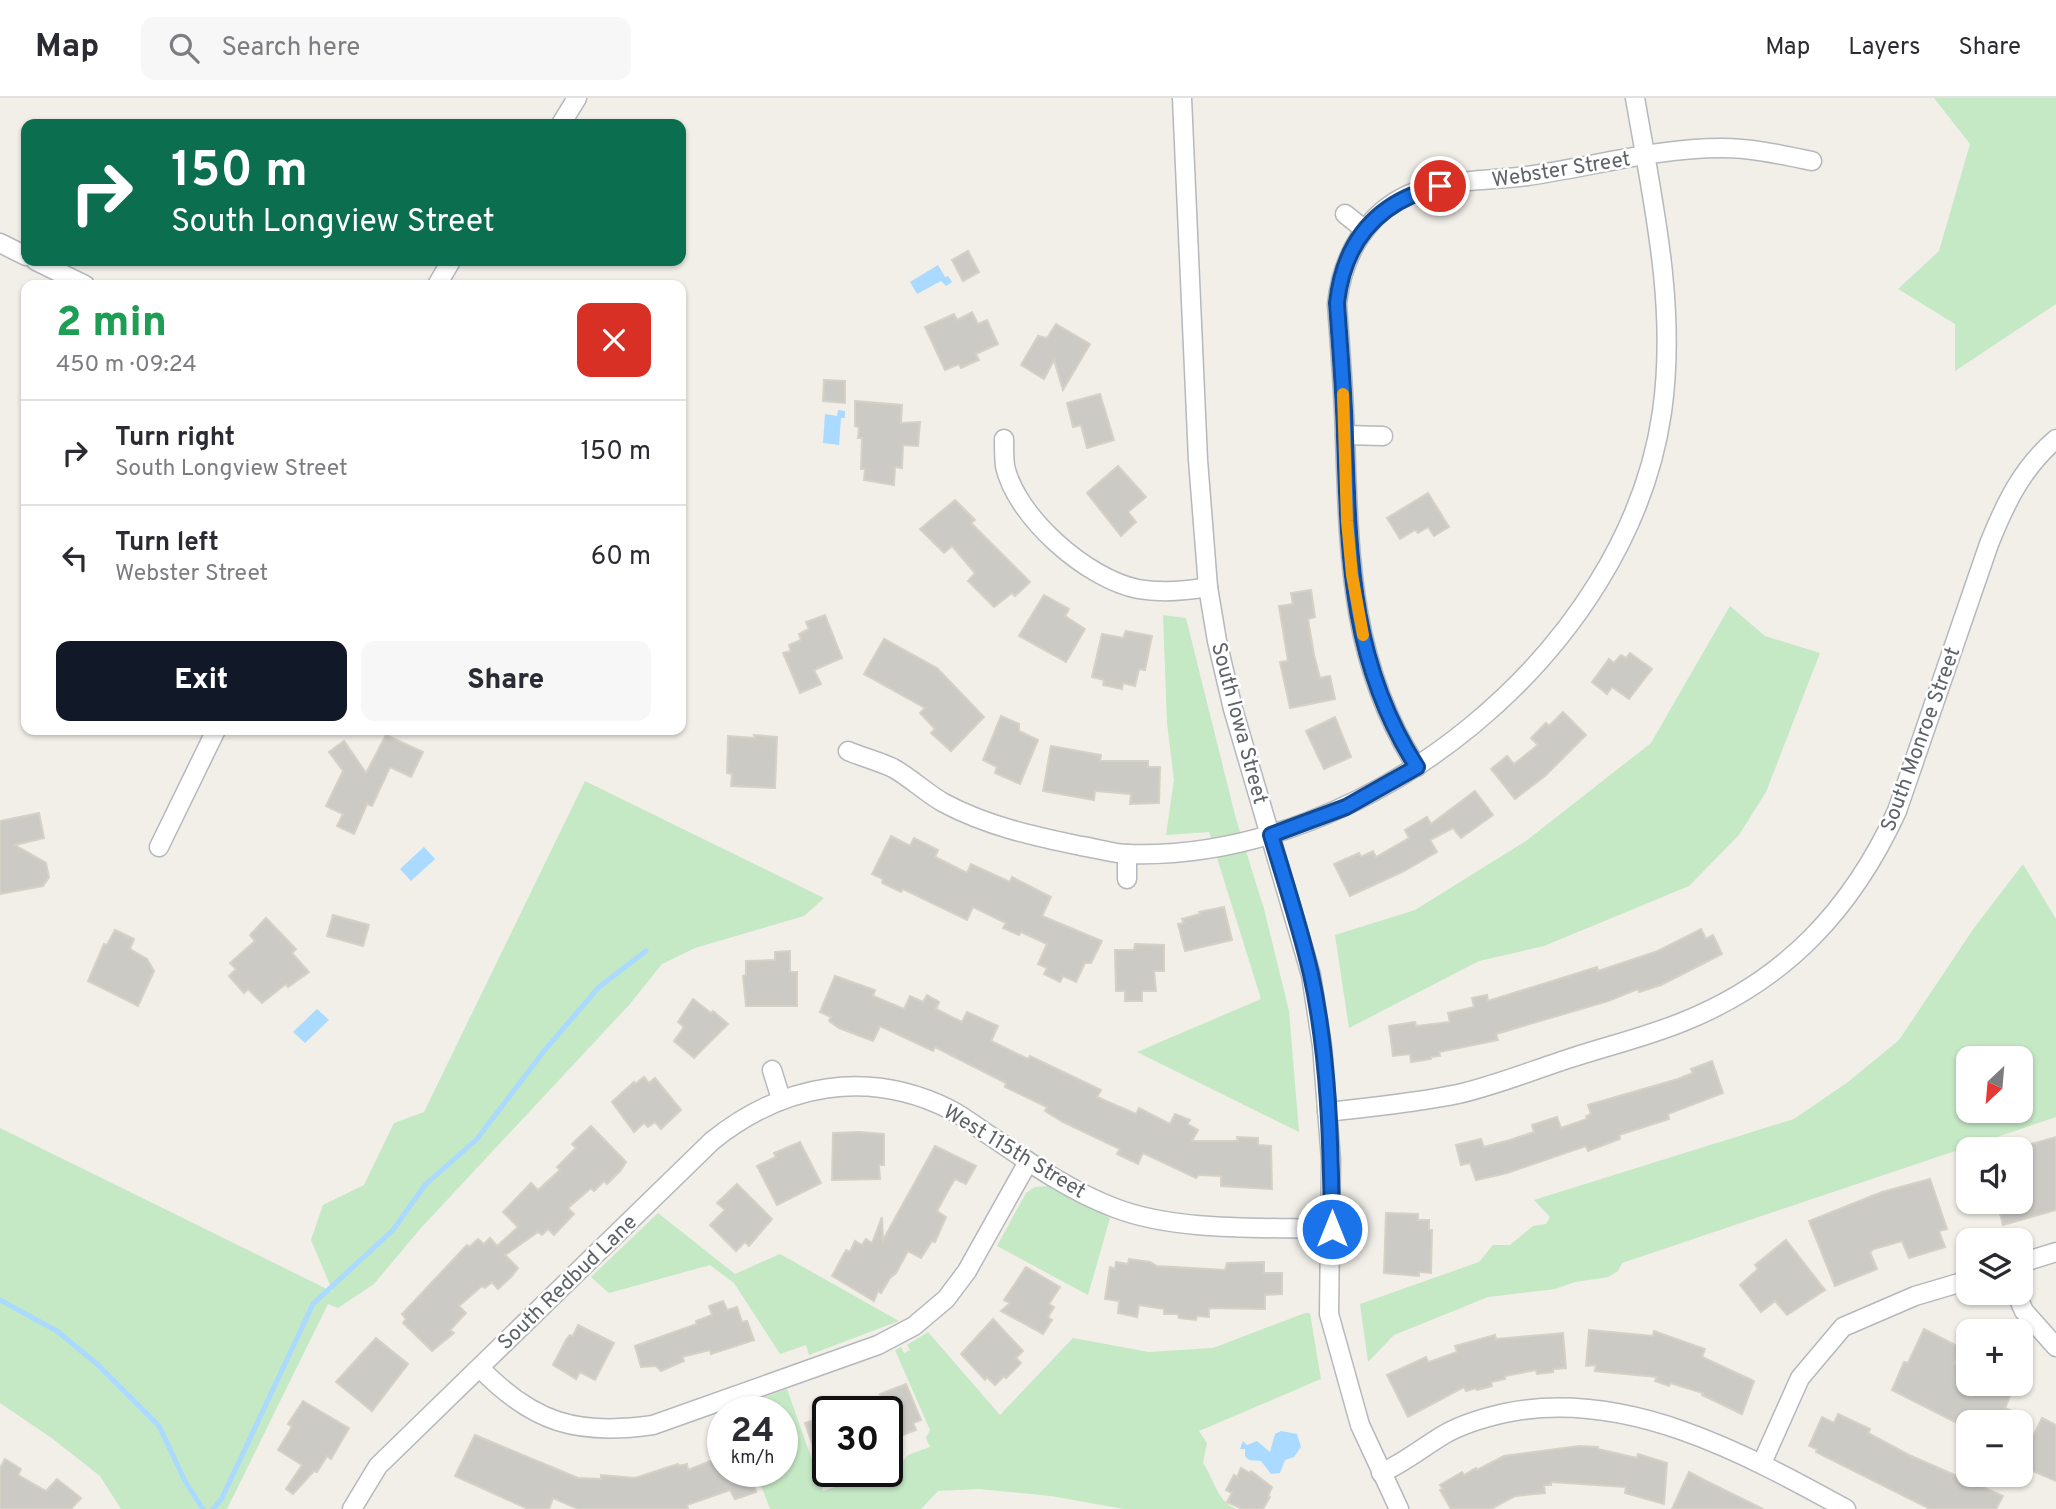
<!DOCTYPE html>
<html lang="en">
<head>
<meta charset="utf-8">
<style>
	:root { --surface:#fff; --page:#f7f7f7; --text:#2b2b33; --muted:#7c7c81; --line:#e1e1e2; --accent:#111827 }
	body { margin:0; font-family:Overpass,sans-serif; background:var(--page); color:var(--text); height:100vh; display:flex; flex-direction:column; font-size:26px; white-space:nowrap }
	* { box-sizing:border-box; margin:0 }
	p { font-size:23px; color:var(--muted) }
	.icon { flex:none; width:38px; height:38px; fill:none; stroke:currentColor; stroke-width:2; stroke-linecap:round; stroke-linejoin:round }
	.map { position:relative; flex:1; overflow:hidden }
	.side { position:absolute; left:21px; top:182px; width:665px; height:455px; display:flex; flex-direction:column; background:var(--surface); border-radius:14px; box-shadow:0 2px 5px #0004 }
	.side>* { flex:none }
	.top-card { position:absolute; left:21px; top:21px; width:665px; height:147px; border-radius:14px; box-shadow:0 2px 5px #0004; background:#0b6e4f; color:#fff; overflow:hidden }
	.needle { width:46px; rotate:206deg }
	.controls { position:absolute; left:1956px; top:948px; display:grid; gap:14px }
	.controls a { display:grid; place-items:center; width:77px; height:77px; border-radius:14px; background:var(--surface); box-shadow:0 2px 5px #0004; font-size:35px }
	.speed { position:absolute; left:707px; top:1298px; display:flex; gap:14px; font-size:35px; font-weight:700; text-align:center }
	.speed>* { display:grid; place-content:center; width:91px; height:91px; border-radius:50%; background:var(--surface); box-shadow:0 2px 5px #0004; line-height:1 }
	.speed small { font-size:18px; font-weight:400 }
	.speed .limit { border:4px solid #111; border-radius:10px; background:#fff; color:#111 }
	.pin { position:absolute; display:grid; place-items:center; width:60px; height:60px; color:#fff; margin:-30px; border:4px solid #fff; border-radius:50%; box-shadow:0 2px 7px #0007 }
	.me { position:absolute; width:77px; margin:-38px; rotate:0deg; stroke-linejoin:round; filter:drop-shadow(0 0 5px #0008) }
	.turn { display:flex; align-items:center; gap:24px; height:147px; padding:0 35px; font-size:32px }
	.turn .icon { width:91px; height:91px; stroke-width:2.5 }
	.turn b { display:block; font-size:49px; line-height:60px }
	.round { display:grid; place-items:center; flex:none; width:74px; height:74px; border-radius:14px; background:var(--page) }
	.summary { display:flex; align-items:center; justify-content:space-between; height:119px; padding:0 35px }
	h1 { font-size:42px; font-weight:800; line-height:52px; color:#1e9e55 }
	.primary-button { display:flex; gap:14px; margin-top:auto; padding:14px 35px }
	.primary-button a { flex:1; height:80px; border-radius:14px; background:var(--accent); color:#fff; font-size:28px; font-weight:800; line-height:80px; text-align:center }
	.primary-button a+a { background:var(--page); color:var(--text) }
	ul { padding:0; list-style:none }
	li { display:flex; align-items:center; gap:21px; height:105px; padding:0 35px; border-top:2px solid var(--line) }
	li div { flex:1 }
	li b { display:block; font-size:26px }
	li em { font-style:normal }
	header { display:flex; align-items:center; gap:42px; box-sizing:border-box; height:98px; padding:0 35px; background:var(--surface); border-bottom:2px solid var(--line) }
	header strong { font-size:33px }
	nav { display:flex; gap:38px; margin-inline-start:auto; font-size:24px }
	.search { width:490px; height:63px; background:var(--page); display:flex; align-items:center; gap:18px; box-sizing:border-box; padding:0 24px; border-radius:14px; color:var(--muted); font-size:26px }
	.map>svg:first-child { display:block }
	.green { fill:#c5e8c5; fill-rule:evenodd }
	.water { fill:#aadaff }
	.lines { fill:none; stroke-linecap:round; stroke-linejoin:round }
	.stream { stroke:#aadaff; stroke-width:5 }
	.building { fill:#cccac5; stroke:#d6d1c6; stroke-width:2 }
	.minor-casing { stroke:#b5b8bc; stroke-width:21 }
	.minor { stroke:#fff; stroke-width:18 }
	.route-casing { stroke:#114b97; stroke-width:18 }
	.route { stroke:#1a73e8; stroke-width:12 }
	.slow { stroke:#f59e0b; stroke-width:12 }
	.labels { text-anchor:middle; stroke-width:5; stroke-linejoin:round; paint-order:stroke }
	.street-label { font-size:21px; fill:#5f6368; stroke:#fff }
</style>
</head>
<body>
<header>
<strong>Map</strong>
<div class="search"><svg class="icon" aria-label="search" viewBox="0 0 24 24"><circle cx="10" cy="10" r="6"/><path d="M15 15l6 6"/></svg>Search here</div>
<nav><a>Map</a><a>Layers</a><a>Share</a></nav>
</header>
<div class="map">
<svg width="2056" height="1411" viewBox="0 0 2056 1411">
	<rect width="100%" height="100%" fill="#f1efe8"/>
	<g class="green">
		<polygon points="1934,0 2056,0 2056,206 1955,273 1955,226 1898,191 1939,153 1970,46"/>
		<polygon points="1730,508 1765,538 1820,555 1766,694 1739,737 1689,788 1544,848 1479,863 1349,930 1335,837 1415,812 1526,743 1651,645"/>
		<polygon points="1163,517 1186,520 1236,721 1264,811 1289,913 1299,1034 1137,954 1261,901 1209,734 1166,737 1174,682 1167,625"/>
		<polygon points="585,683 824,800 804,818 695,850 662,866 629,907 420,1131 374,1186 338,1210 328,1206 227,1411 121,1411 100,1378 53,1341 0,1305 0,1030 333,1194 311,1142 323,1107 364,1087 394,1025 424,1014"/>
		<path d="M2023 766 2056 821V1019L1622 1165 1618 1173 1608 1179 1575 1184 1555 1191 1488 1199 1394 1237 1368 1264 1360 1206 1479 1164 1493 1147H1510L1533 1128 1546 1126 1550 1119 1534 1102 1794 1021 1848 984 1899 942 1974 830ZM1969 961H2021V1013H1969Z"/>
		<polygon points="1051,1088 1110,1120 1088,1197 997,1148 1026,1095 1035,1089"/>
		<polygon points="658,1115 735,1176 780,1156 899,1223 809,1257 806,1247 780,1256 734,1185 710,1167 609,1195 591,1179"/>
		<path d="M1305 1215H1310L1321 1281 1199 1333 1207 1345 1203 1365C1214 1381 1217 1403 1236 1411H1124L1051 1398 979 1391 938 1393 921 1411H770L756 1374H782V1314H734L732 1311 787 1291 823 1393 878 1374H887V1370L901 1366 908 1357 930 1349 926 1340 930 1332 895 1252 901 1249 904 1255 910 1252 907 1247 928 1234 1000 1317 1073 1240 1149 1254 1213 1250Z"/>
	</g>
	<g class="water">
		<polygon points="938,167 945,179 948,178 952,184 946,188 941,183 917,196 910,184"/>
		<polygon points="838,312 845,313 845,320 841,320 839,347 823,345 825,316 837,318"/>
		<polygon points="424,749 435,761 411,783 400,771"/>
		<polygon points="317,911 329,922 305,945 293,934"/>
		<polygon points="1281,1333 1297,1336 1301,1349 1294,1359 1285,1362 1280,1375 1271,1376 1261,1363 1249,1362 1245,1358 1245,1351 1240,1351 1243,1343 1247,1347 1257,1343 1270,1354 1275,1336"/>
	</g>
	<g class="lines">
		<g class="stream">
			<polyline points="0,1202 57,1233 97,1266 159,1328 185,1383 203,1411"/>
			<polyline points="213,1411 222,1400 313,1206 393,1132 425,1087 477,1041 544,953 599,889 646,853"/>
		</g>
	</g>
	<g class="building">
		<polygon points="968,153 979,174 963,183 952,162"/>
		<polygon points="972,214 978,226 987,222 998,246 976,256 979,262 961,270 959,266 945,272 925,229 954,216 957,222"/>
		<polygon points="1056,226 1090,246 1063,292 1054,262 1044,281 1021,267 1038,238 1047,240"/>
		<polygon points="824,282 845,283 845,305 823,303"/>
		<polygon points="1100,296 1114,342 1087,350 1081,327 1073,329 1067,305"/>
		<polygon points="855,303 902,307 901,325 920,324 918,348 903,347 902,370 895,369 894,387 864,382 865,371 861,371 862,340 858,340 859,329 855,328"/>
		<polygon points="1118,368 1146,399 1128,414 1136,424 1121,438 1087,395"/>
		<polygon points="1428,395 1449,429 1434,438 1428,429 1418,435 1415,432 1400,441 1387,420"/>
		<polygon points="955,402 975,422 971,425 1030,484 1015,498 1012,495 994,509 968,483 975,475 952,448 944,455 920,431"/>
		<polygon points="1311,492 1315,519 1308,521 1314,557 1320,580 1330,578 1335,601 1290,610 1280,564 1288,563 1279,508 1293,506 1291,495"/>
		<polygon points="1044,497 1069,511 1065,518 1085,531 1066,564 1019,538"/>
		<polygon points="825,517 842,560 814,572 821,586 800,595 783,555 791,553 789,547 801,542 799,536 809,531 806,524"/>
		<polygon points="1126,533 1152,538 1145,572 1139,571 1135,588 1123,585 1122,591 1103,587 1104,582 1092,579 1102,536 1123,540"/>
		<polygon points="884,541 937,570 984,619 951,653 931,635 935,631 920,615 925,610 864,576"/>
		<polygon points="1630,555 1652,571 1629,601 1612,589 1607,596 1592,584 1609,561 1614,565 1621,557 1626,560"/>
		<polygon points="1563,614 1586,637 1545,678 1515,701 1491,671 1507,658 1514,666 1538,647 1531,640 1546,625 1549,628"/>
		<polygon points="1001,618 1019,626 1019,633 1038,642 1020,686 995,675 997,669 983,662"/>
		<polygon points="1335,619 1351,659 1324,671 1306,633"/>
		<polygon points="386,637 423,654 411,679 390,669 372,708 367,706 354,736 337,728 343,716 326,708 343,673 329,654 344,643 366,675"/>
		<polygon points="754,637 777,639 775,690 731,688 732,676 727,675 728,638 755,640"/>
		<polygon points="1051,648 1101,657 1100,663 1148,663 1148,669 1160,669 1159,705 1130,706 1131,696 1095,693 1094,702 1043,693"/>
		<polygon points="1475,693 1493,717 1461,740 1453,730 1430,742 1437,754 1404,773 1350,798 1334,766 1359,755 1361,759 1373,753 1376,759 1409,740 1405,732 1427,719 1431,726"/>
		<polygon points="39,715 44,740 15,747 46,765 49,779 43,788 0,796 0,723"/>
		<polygon points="891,738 910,748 914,740 938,752 935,759 967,775 971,766 1010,784 1012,779 1051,799 1042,818 1102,843 1091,865 1085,865 1076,884 1063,878 1060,884 1044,876 1047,870 1038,866 1047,846 1021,834 1019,837 1003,830 1006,825 973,809 967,822 903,791 901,794 882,785 883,781 872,776"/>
		<polygon points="1224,809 1232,842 1185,853 1178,826 1184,825 1182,821 1200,816 1199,814"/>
		<polygon points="333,817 369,827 363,848 327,838"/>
		<polygon points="266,820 296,851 292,855 309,874 288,889 286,886 262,905 248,891 244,895 229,878 236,871 230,865 255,843 250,837"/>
		<polygon points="1701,831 1706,841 1713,837 1722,856 1661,887 1639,894 1638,891 1608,903 1496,936 1498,942 1439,954 1440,958 1431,959 1431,961 1411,964 1410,956 1393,958 1389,928 1415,924 1416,928 1450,924 1448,915 1474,909 1472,900 1487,897 1488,903 1597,869 1598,873 1658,853"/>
		<polygon points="115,832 134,841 130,851 147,861 154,873 138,908 88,883 104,846 107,847"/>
		<polygon points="1135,846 1164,847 1164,873 1154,873 1156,893 1142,893 1142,903 1125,903 1125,893 1116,893 1115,852 1134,852"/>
		<polygon points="790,853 790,874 797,874 797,908 746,908 743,878 746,877 746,863 775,862 775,854"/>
		<polygon points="835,878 875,892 873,898 904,911 910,898 923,904 927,897 939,904 936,911 962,924 967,914 998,928 991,943 1028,961 1030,958 1101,992 1097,999 1136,1016 1139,1010 1170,1026 1175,1016 1190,1022 1187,1026 1198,1032 1192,1043 1238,1043 1237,1039 1258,1040 1258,1047 1271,1048 1272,1091 1221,1088 1221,1078 1198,1077 1196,1080 1143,1055 1138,1066 1117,1056 1120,1051 1063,1024 1045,1013 1047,1009 1005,989 1006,985 935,949 933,953 880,928 873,943 839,930 829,923 831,919 820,914"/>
		<polygon points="693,901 711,915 713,913 728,926 694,960 674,943 684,929 678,924"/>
		<polygon points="1712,963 1723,995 1668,1016 1669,1021 1619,1037 1620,1041 1588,1053 1586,1048 1507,1075 1476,1082 1470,1065 1461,1067 1456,1047 1481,1041 1484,1049 1510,1042 1534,1034 1532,1027 1557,1019 1561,1030 1587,1021 1586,1018 1591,1016 1588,1007 1678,981 1693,975 1691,971"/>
		<polygon points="644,979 649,985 655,980 681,1012 661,1031 655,1024 648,1029 644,1025 634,1034 612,1004 634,984 635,986"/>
		<polygon points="591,1028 626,1064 621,1072 607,1086 604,1083 594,1093 591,1090 568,1110 574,1116 554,1137 548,1131 542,1137 538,1134 505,1157 518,1170 512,1178 498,1191 492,1184 485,1190 482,1188 459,1208 466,1215 450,1232 454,1235 432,1253 403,1225 406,1221 402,1216 467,1147 469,1149 478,1141 484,1146 490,1140 497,1148 518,1129 503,1114 531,1085 538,1092 560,1072 557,1069 576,1050 572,1046"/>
		<polygon points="859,1034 884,1036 884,1067 879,1067 880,1081 832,1082 833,1035"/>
		<polygon points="2056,1039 2056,1112 2003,1127 1997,1104 2021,1104 2021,1049"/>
		<polygon points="800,1044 821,1085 777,1107 757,1068 776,1059 774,1055"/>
		<polygon points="935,1048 976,1068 966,1086 955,1081 950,1089 937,1113 946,1119 935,1144 932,1143 921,1160 908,1153 896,1175 890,1180 881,1195 878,1193 874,1203 832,1178 846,1152 850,1154 855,1143 862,1147 866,1141 872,1145 882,1119 883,1142"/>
		<polygon points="1930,1081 1947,1131 1939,1133 1945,1149 1909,1160 1902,1143 1874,1151 1870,1154 1877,1171 1835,1188 1809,1123 1882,1094"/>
		<polygon points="737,1086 772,1121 749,1148 745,1144 736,1153 710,1127 725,1112 717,1105"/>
		<polygon points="1386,1115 1418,1116 1418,1122 1429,1122 1429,1132 1432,1132 1431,1175 1419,1174 1419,1178 1384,1175"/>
		<polygon points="1786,1142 1825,1192 1787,1217 1775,1203 1761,1214 1740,1187 1758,1171 1755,1167"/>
		<polygon points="1129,1161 1150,1164 1157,1168 1225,1172 1227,1165 1264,1164 1264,1175 1282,1175 1282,1196 1265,1197 1265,1211 1209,1210 1209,1219 1197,1218 1196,1222 1179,1220 1178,1216 1164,1216 1164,1211 1139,1207 1137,1219 1118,1215 1119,1203 1105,1201 1110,1169 1115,1171 1116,1164 1128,1166"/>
		<polygon points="1026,1169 1060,1189 1049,1206 1054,1209 1048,1219 1052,1222 1043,1236 1001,1213 1010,1205 1004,1202"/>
		<polygon points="723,1203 727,1212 737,1209 742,1224 747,1223 754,1242 711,1256 710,1252 682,1259 684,1263 661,1273 656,1268 641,1269 635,1248 697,1226 696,1223 712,1217 709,1208"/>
		<polygon points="993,1221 1023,1253 1016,1260 1021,1265 1006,1280 1004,1278 995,1287 987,1279 985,1282 961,1256"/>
		<polygon points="578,1227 614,1245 595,1282 580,1274 576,1281 553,1267 566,1242 570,1237 573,1238"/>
		<polygon points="1924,1231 1961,1250 1954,1265 1960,1268 1957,1273 1969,1280 1969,1286 2015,1286 2005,1310 2010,1312 2004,1325 1969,1325 1969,1331 1892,1292 1904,1264 1908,1265"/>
		<polygon points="1589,1232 1653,1238 1654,1233 1705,1251 1702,1259 1754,1283 1742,1316 1702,1297 1703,1295 1670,1285 1669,1288 1655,1283 1657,1279 1595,1273 1596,1267 1586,1268"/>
		<polygon points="1563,1235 1566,1270 1553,1271 1553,1274 1537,1276 1536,1272 1505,1278 1505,1281 1491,1284 1492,1288 1477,1292 1476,1290 1466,1293 1464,1289 1408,1319 1387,1277 1426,1259 1428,1264 1432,1263 1457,1254 1455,1248 1495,1237 1496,1241"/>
		<polygon points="376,1240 408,1266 372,1313 336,1284"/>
		<polygon points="906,1286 921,1322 913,1325 916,1332 887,1343 887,1314 846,1314 881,1298 880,1296"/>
		<polygon points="303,1303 349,1330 331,1361 327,1358 317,1374 314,1373 293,1396 286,1391 302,1367 278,1352 292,1329 288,1326"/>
		<polygon points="1838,1316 1870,1331 1868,1335 1909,1357 2003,1398 1996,1411 1930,1411 1816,1354 1817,1351 1809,1348 1822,1319 1834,1325"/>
		<polygon points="828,1317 828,1383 826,1384 805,1325"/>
		<polygon points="2042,1320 2056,1327 2056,1383 2021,1368 2021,1362"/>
		<polygon points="475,1337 578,1380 601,1381 601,1377 635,1380 678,1366 679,1368 687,1366 688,1372 723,1358 723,1374 750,1374 756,1394 735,1401 730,1392 687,1407 688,1411 578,1411 553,1400 549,1411 528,1411 455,1378"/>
		<polygon points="1579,1348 1598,1349 1598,1351 1637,1360 1638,1356 1667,1365 1664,1406 1625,1395 1626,1389 1551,1384 1551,1387 1544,1387 1545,1395 1515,1398 1491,1411 1451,1411 1440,1392 1443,1391 1440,1387 1462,1374 1464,1377 1476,1370 1477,1372 1504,1358"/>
		<polygon points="5,1361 21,1371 18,1377 46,1393 57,1381 81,1400 71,1411 0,1411 0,1370"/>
		<polygon points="1241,1370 1250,1375 1251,1373 1272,1389 1268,1398 1270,1399 1263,1411 1242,1411 1227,1404 1232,1395 1226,1392 1234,1377 1237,1379"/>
		<polygon points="1689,1374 1704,1382 1763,1411 1672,1411"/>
	</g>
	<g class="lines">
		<defs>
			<g id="minor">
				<polyline points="1182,0 1198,362 1208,489 1217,543 1233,611 1311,877 1322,948 1331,1062 1329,1216 1360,1327 1399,1411"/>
				<polyline points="561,26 577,0"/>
				<polyline points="1345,116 1365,132"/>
				<polyline points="0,145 26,158"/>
				<polyline points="36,163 85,187"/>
				<polyline points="437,187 451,163"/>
				<polyline points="1345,337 1383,338"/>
				<path d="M1004 341C1004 350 1004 359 1005 368 1016 419 1087 481 1138 491 1160 495 1186 493 1208 489"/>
				<path d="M848 653C862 659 878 663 893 670 911 680 926 695 944 705 987 728 1033 738 1081 748 1096 750 1113 756 1128 756 1368 764 1628 552 1662 314 1677 208 1653 104 1635 0"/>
				<path d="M1417 669C1350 566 1349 457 1345 339 1344 295 1340 250 1337 206 1342 159 1366 115 1410 96 1442 81 1492 83 1527 78 1591 69 1657 50 1722 50 1753 50 1783 57 1812 63"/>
				<polyline points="159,749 216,632"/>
				<polyline points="1127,781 1127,756"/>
				<polyline points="772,972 781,1001"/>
				<path d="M1327 1014C1371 1009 1415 1005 1458 996 1497 987 1536 971 1574 959 1611 947 1649 938 1685 923 1786 882 1852 811 1897 713L1989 446C2005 406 2022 370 2056 341"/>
				<polyline points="2021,1165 2056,1154"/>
				<polyline points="2016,1195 2024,1213 2056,1249"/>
				<path d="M480 1270C533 1325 578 1338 653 1327L878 1247 914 1228 946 1201 967 1173 1028 1064"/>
				<polyline points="1762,1365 1800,1280 1843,1229 1915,1198 1969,1182"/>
				<path d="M1381 1375C1404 1365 1423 1349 1445 1336 1461 1327 1487 1319 1505 1315 1625 1290 1744 1355 1846 1411"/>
				<path d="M352 1411 378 1368 712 1043C783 986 868 970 951 1012 966 1020 981 1032 995 1041 1033 1067 1072 1094 1115 1110 1177 1134 1265 1129 1332 1131"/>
			</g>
		</defs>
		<use href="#minor" class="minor-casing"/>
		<use href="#minor" class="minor"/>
	</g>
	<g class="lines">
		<defs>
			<path id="route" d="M1332 1131C1331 1047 1329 959 1311 876 1300 829 1285 783 1271 737L1346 709 1417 669C1350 565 1349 458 1345 339 1344 295 1340 250 1337 205 1344 142 1378 103 1440 88"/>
		</defs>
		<use href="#route" class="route-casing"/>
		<use href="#route" class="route"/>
		<polyline class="slow" points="1343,296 1347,423 1352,477 1363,537"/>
	</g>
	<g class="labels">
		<g class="street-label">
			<text transform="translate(1561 71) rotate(-9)" y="7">Webster Street</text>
			<text transform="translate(1240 625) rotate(75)" y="7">South Iowa Street</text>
			<text transform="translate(1920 641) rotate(-70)" y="7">South Monroe Street</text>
			<text transform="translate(1015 1053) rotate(31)" y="7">West 115th Street</text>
			<text transform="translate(567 1184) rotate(-44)" y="7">South Redbud Lane</text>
		</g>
	</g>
</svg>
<div class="controls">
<a><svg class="needle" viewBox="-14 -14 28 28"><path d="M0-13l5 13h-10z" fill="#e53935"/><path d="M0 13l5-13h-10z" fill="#7c7c81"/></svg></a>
<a><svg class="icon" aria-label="sound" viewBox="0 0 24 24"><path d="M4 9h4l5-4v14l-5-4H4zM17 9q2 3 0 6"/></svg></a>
<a><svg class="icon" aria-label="layers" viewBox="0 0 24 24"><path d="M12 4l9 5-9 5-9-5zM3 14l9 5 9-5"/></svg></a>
<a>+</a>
<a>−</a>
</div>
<div class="speed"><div>24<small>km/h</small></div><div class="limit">30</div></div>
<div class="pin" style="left:1440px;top:88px;background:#d93025"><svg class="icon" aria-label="arrive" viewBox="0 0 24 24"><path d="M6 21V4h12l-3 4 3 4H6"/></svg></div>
<svg class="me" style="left:1332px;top:1131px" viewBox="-20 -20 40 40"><circle r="17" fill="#1a73e8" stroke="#fff" stroke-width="3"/><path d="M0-11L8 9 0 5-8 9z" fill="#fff"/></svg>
<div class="top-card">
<div class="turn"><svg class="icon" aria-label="right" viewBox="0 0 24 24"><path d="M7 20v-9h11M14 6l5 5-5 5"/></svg><div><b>150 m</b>South Longview Street</div></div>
</div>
<section class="side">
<div class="summary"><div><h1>2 min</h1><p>450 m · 09:24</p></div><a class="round" style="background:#d93025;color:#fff"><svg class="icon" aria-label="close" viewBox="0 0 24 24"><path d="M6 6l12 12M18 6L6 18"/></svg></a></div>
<ul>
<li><svg class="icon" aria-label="right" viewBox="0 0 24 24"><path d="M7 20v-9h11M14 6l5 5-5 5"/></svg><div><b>Turn right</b><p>South Longview Street</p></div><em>150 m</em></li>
<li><svg class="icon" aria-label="left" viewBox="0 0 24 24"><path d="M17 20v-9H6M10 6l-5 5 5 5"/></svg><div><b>Turn left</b><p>Webster Street</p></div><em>60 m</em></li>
</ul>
<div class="primary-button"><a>Exit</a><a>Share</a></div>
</section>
</div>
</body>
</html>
